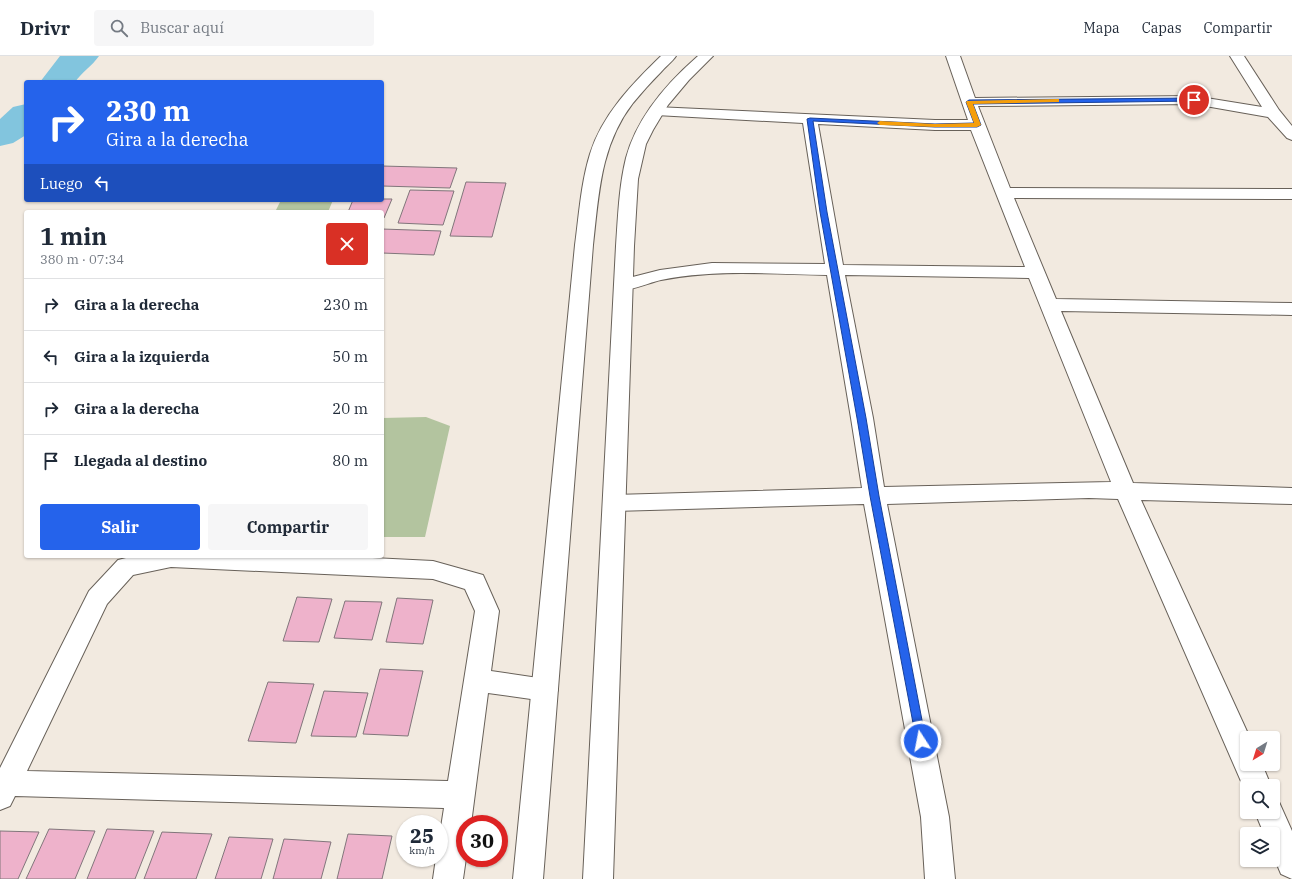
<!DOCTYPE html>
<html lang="es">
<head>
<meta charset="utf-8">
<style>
	:root { --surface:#fff; --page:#f6f6f7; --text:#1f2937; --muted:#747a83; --line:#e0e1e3; --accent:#2563eb }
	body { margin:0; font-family:"IBM Plex Serif",serif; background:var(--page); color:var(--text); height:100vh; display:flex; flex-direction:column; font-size:15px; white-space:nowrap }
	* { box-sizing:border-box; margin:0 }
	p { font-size:13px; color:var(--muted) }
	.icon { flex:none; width:22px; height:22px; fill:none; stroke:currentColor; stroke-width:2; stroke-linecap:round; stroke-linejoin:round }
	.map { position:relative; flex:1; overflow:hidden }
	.side { position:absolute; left:24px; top:154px; width:360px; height:348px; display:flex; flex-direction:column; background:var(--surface); border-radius:4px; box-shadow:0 1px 3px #0004 }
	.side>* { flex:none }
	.guide { position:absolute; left:24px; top:24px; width:360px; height:122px; border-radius:4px; box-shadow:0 1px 3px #0004; background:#2563eb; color:#fff; overflow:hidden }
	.needle { width:26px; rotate:218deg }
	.fabs { position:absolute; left:1240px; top:675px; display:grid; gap:8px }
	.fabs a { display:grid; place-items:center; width:40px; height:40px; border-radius:4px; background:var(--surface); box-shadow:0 1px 3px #0004; font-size:20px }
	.speed { position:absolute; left:396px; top:759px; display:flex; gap:8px; font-size:20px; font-weight:700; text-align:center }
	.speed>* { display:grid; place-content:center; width:52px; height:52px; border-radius:50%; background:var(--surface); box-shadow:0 1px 3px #0004; line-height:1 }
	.speed small { font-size:10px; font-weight:400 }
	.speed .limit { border:6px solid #d22; background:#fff; color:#111 }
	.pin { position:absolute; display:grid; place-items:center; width:34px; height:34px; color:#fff; margin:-17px; border:2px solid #fff; border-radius:50%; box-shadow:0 1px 4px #0007 }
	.me { position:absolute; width:44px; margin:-22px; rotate:349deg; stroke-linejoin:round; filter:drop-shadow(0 0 3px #0008) }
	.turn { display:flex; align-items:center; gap:14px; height:84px; padding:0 16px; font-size:18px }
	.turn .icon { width:52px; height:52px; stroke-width:2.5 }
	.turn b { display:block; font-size:28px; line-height:34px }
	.then { display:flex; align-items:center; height:38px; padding:0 16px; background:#0003; gap:8px; font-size:15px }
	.round { display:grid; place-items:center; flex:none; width:42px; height:42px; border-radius:4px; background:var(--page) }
	.head { display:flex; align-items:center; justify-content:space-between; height:68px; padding:0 16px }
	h1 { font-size:24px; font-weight:700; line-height:30px }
	.button { display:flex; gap:8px; margin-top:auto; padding:8px 16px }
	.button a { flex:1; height:46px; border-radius:4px; background:var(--accent); color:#fff; font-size:16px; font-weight:700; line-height:46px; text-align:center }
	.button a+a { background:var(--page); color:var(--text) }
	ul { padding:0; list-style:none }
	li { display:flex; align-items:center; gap:12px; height:52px; padding:0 16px; border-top:1px solid var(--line) }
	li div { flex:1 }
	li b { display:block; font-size:15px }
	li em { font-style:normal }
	header { display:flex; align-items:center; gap:24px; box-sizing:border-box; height:56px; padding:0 20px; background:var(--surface); border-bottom:1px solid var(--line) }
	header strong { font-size:19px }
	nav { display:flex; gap:22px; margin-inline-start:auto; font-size:14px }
	.search { width:280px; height:36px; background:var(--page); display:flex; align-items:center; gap:10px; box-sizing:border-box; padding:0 14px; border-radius:4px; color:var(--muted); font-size:15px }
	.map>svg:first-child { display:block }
	.green { fill:#b3c49f }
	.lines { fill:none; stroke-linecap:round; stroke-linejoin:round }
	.river { fill:#82c5de; fill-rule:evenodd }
	.building { fill:#eeb2cb; stroke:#81767b }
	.street-casing { stroke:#686159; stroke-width:2 }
	.secondary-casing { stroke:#686159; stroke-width:2 }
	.street { fill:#fff; fill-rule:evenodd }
	.secondary { fill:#fff; fill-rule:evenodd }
	.route { fill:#2563eb; stroke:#184099 }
	.slow { fill:#f59e0b }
</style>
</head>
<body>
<header>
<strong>Drivr</strong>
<div class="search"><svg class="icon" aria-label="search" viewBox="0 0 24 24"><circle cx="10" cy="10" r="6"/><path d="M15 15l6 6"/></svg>Buscar aquí</div>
<nav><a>Mapa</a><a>Capas</a><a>Compartir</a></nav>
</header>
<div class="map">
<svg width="1292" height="823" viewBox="0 0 1292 823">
	<rect width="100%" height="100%" fill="#f2eae0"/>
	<g class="green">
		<polygon points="281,144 333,144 328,156 275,156"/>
		<polygon points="426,361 450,370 425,481 382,481 382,362"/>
	</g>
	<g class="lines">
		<g class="river">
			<path d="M60 0H99C92 10 82 16 75 26H40Z"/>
			<polygon points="26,48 26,79 13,87 0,90 0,63 13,51"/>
		</g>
	</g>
	<g class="building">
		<polygon points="382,110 457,112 450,132 382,130"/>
		<polygon points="466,126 506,127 492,181 450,180"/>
		<polygon points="410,134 454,135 443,169 398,167"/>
		<polygon points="382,143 392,143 384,162 382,162 382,156 348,156 353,144 382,144"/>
		<polygon points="382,173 441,175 434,199 382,197"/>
		<polygon points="297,541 332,543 319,586 283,585"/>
		<polygon points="397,542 433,544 423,588 386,586"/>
		<polygon points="345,545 382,546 372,584 334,582"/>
		<polygon points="380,613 423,615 408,680 363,678"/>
		<polygon points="268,626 314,628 296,687 248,685"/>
		<polygon points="324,635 368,637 356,681 311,680"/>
		<polygon points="49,773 95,775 75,823 26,823"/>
		<polygon points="107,773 154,775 135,823 87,823"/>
		<polygon points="0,775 39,776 18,823 0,823"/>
		<polygon points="162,776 212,778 196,823 144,823"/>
		<polygon points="348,778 392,780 382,823 337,823"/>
		<polygon points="229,781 273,783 261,823 215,823"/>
		<polygon points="284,783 331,786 321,823 273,823"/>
	</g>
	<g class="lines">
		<defs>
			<g id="street">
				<path d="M946 0H960L975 42 1194 40 1262 51 1230 0H1244L1279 54 1292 70V84L1287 82 1268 61 1194 48 978 50 1010 132 1292 133V143L1014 142 1056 243 1292 247V259L1061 255 1133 427 1292 432V448L1141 444 1250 682H1247V708H1262L1271 730H1247V739L1118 443 1089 442 887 448 949 761 955 823H925L921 761 864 448 614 455 606 453 603 447 606 441 614 439 862 432 851 362 827 219C772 218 715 213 661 224 647 227 631 236 617 233L614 229 617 225 660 214 712 207 825 208 803 67 656 59 651 58 649 55 651 52 656 51 935 64H968ZM818 68 935 74H971L1025 211 843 209ZM845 219 1029 222 1111 426 884 431 873 362Z"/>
				<path d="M134 500H332L433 505 483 519 499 555 491 615 545 623 554 626 558 634 554 642 545 645 488 637 471 768H465L466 802 463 823H433L436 802H439V784L444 752 15 740 10 750 0 754V712L89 535 118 504ZM171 511 433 523 465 533 475 555 448 725 27 715 107 548 133 519Z"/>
				<polygon points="1273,744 1279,746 1292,775 1292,823 1281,818 1273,799 1273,778 1264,778 1255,756 1273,756"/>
			</g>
			<g id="secondary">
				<path d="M661 0H676C672 6 666 10 661 16 651 26 642 36 633 47 600 90 599 138 593 189L543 823H513L575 189C579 159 581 127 590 98 602 59 632 28 661 0Z"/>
				<path d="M698 0H713L689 24 668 49 653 74 646 88 638 123 634 190 613 823H583L616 190C618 161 619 130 626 102 637 61 667 27 698 0Z"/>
			</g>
		</defs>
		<use href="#street" class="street-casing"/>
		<use href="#secondary" class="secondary-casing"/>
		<use href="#street" class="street"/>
		<use href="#secondary" class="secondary"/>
	</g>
	<polygon class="route" points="1194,42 1197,44 1196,45 973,48 981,69 977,71 935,71 813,65 827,156 866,362 879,440 926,685 925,688 921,690 917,688 870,440 857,362 820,156 807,63 810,62 935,68 974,67 966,46 969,44"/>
	<polygon class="slow" points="1057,43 1059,43 1059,46 973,48 981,69 977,71 935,71 880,69 877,67 880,65 935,68 974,67 966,46 967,45"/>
</svg>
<div class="fabs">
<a><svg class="needle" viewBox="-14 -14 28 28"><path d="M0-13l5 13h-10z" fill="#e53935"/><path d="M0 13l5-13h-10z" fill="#747a83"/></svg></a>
<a><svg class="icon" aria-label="search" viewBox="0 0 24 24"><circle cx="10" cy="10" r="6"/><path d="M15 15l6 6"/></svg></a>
<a><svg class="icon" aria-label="layers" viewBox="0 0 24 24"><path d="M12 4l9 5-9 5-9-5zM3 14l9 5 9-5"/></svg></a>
</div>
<div class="speed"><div>25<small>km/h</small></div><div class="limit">30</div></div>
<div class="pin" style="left:1194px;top:44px;background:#d93025"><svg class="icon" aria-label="arrive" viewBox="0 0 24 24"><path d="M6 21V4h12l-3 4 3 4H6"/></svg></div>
<svg class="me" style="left:921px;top:685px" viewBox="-20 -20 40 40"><circle r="17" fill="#2563eb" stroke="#fff" stroke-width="3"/><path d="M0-11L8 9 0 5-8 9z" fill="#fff"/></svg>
<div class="guide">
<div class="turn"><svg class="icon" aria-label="right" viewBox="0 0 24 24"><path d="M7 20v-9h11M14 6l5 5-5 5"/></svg><div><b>230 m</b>Gira a la derecha</div></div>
<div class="then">Luego<svg class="icon" aria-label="left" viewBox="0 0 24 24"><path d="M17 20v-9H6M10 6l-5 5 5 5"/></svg></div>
</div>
<section class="side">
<div class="head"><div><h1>1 min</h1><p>380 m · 07:34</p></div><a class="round" style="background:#d93025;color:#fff"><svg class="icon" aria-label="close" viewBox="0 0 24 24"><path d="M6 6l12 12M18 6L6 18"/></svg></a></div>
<ul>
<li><svg class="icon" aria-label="right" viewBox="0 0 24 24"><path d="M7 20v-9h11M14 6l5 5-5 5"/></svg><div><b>Gira a la derecha</b></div><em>230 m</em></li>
<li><svg class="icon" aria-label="left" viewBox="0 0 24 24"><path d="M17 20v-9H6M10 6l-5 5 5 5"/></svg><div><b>Gira a la izquierda</b></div><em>50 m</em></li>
<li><svg class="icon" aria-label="right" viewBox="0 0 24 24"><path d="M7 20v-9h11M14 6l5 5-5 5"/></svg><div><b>Gira a la derecha</b></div><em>20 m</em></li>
<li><svg class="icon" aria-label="arrive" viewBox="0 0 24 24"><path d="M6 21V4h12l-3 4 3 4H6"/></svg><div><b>Llegada al destino</b></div><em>80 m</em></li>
</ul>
<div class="button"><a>Salir</a><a>Compartir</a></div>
</section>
</div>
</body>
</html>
